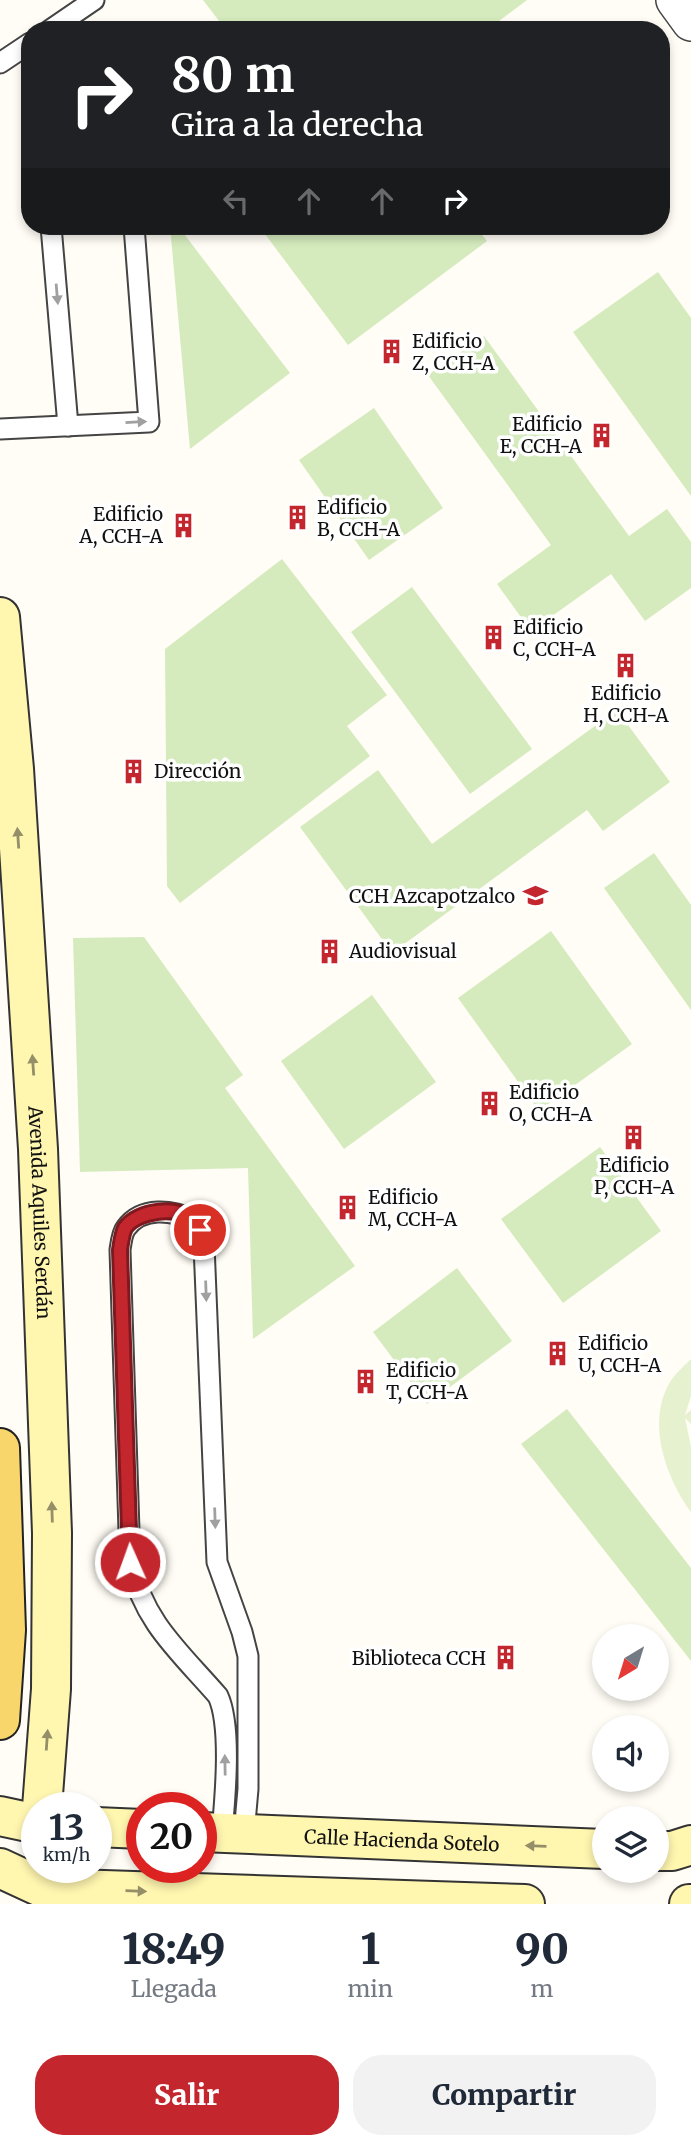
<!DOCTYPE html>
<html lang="es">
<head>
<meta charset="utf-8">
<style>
	:root { --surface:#fff; --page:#f2f2f3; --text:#1f2937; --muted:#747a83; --accent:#c4262e }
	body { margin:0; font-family:Merriweather,serif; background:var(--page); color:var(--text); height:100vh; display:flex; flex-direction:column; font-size:26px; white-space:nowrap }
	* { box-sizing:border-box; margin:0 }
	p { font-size:23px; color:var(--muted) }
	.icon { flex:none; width:38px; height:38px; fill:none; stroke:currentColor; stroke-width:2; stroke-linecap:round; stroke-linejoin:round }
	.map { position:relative; height:1904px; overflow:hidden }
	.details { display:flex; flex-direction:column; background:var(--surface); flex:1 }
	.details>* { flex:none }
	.hud { position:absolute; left:21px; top:21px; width:649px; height:214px; border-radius:28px; box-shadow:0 4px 10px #0003; background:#202124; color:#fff; overflow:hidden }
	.needle { width:46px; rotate:218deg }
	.controls { position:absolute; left:592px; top:1624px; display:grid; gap:14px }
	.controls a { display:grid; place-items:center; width:77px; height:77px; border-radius:50%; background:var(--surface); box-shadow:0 4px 10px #0003; font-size:35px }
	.speed { position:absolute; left:21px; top:1792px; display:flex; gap:14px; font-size:35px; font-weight:700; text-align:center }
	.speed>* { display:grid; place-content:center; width:91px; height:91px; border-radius:50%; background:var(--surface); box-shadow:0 4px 10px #0003; line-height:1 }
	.speed small { font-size:18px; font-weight:400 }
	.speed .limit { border:10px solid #d22; background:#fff; color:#111 }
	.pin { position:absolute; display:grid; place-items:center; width:60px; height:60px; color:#fff; margin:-30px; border:4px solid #fff; border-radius:50%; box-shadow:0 2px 7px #0007 }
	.me { position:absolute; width:77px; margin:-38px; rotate:358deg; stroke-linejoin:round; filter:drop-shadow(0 0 5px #0008) }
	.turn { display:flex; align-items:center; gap:24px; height:147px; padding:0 35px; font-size:32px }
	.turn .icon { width:91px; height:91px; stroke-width:2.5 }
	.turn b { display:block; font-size:49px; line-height:60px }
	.lanes { display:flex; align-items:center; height:66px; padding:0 35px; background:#0003; justify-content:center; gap:35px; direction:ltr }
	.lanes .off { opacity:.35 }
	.eta { display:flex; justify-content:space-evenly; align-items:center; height:119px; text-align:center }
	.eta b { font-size:42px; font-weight:800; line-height:49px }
	.cta { display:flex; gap:14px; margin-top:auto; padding:14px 35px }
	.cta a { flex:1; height:80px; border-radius:28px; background:var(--accent); color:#fff; font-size:28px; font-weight:800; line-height:80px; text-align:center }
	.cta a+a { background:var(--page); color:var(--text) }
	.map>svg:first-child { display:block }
	.green { fill:#d5ebbd }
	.pitch { fill:#e6f2cf }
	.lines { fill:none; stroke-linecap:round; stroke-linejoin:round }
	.lane-casing { stroke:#444; stroke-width:23 }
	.street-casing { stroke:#444; stroke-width:40 }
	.secondary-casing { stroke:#333; stroke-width:42 }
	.primary-casing { stroke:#222; stroke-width:42 }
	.lane { stroke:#fff; stroke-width:19 }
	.street { stroke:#fff; stroke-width:37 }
	.secondary { stroke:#fff6b0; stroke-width:38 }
	.primary { stroke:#f9d66b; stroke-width:38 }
	.oneway { fill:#a0a0a0 }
	.oneway2 { fill:#948f68 }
	.route-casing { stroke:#7f191e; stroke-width:18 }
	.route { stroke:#c4262e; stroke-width:12 }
	.labels { text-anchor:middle; stroke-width:7; stroke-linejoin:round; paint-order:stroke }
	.poi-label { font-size:19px; fill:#111; stroke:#fff; text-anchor:start }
	.street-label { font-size:19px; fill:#111; stroke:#fff }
</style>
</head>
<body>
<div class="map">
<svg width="691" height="1904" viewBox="0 0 691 1904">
	<rect width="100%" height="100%" fill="#fffdf5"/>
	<g class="green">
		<polygon points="203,0 527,0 487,30 226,30"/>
		<polygon points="170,226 178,226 290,373 190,449"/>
		<polygon points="259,226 475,226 487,241 348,345"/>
		<polygon points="658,272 691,318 691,496 573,332"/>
		<polygon points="484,336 629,536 667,509 691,542 691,588 645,621 611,574 531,631 497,584 551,545 428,375"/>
		<polygon points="374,408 443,508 369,560 299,460"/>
		<polygon points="282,559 387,695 347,726 370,756 180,903 167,886 165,649"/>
		<polygon points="412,587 532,749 470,794 351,632"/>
		<polygon points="617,710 670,782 603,831 587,810 392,953 300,827 378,770 432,844"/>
		<polygon points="654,853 691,905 691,1010 604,888"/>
		<polygon points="551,931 632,1044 539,1111 458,998"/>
		<polygon points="144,937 243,1075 225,1088 355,1266 253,1339 248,1168 80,1172 73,938"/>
		<polygon points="372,995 436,1082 344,1149 281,1061"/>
		<polygon points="600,1147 661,1231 563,1303 501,1219"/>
		<polygon points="457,1268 512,1341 427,1404 373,1332"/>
		<polygon points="567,1409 691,1568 691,1661 521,1444"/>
	</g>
	<path class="pitch" d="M691 1359V1396L685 1415 691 1410V1424L685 1418 691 1447V1512C665 1476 645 1419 672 1379 677 1372 685 1365 691 1359Z"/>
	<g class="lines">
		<defs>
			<g id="lane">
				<polyline points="50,30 94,0"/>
				<polyline points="0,63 30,43"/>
				<polyline points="51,226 68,426"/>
				<polyline points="0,429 149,422 134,226"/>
				<path d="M222 1833C225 1799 232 1726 218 1696 179 1651 144 1623 130 1562L120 1250C121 1243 122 1233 126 1228 142 1206 172 1210 194 1220L204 1245 217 1562 242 1632 248 1656V1789L244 1834"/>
			</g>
			<polyline id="street" points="675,0 691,22"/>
			<g id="secondary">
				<path id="s1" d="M0 617 14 769 38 1149 52 1533 51 1689 42 1808"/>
				<polyline points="0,1816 37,1824"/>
				<polyline points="96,1827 142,1829"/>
				<path id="s2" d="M201 1832 604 1849"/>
				<polyline points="656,1851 672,1851 691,1845"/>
				<polyline points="0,1868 43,1888 525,1904"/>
				<polyline points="689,1904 691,1904"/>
			</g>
			<polyline id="primary" points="0,1448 6,1630 0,1720"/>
		</defs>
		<use href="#lane" class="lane-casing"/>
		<use href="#street" class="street-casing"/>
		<use href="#secondary" class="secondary-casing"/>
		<use href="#primary" class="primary-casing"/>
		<use href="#lane" class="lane"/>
		<use href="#street" class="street"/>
		<use href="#secondary" class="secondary"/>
		<use href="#primary" class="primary"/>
	</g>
	<defs><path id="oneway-solid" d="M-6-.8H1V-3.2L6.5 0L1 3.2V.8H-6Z" transform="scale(1.75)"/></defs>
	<g class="oneway">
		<use href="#oneway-solid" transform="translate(57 294) rotate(85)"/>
		<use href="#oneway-solid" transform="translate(136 422) rotate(-3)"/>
		<use href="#oneway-solid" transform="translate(206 1291) rotate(88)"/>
		<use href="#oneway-solid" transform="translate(215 1518) rotate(88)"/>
		<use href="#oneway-solid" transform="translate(225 1765) rotate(-91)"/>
	</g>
	<g class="oneway2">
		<use href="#oneway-solid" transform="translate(18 838) rotate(-94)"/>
		<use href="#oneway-solid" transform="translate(33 1065) rotate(-94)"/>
		<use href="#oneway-solid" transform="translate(52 1512) rotate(-92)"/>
		<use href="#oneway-solid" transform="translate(47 1740) rotate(-86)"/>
		<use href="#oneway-solid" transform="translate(536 1846) rotate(-178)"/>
		<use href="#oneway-solid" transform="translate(136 1891) rotate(2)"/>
	</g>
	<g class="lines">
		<defs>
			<path id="route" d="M130 1562 120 1250C121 1243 122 1234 125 1228 137 1210 179 1205 195 1221 197 1224 199 1227 200 1230"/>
		</defs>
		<use href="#route" class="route-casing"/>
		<use href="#route" class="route"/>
	</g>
	<defs>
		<symbol id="building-bare" viewBox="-9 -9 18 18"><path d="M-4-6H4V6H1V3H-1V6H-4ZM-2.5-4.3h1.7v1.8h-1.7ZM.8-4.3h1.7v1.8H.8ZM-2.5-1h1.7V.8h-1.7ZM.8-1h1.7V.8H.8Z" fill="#c4262e" stroke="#fff" stroke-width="2.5" paint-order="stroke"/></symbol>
		<symbol id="school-bare" viewBox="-9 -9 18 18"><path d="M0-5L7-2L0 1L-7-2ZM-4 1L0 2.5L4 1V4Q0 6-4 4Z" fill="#c4262e" stroke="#fff" stroke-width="2.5" paint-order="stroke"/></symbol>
	</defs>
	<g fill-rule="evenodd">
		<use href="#building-bare" x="374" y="334" width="35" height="35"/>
		<use href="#building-bare" x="584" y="418" width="35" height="35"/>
		<use href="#building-bare" x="280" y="500" width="35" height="35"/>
		<use href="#building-bare" x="166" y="508" width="35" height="35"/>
		<use href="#building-bare" x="476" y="620" width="35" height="35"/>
		<use href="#building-bare" x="608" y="648" width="35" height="35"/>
		<use href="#building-bare" x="116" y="754" width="35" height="35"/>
		<use href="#school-bare" x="518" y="878" width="35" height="35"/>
		<use href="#building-bare" x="312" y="934" width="35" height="35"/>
		<use href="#building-bare" x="472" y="1086" width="35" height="35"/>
		<use href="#building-bare" x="616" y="1120" width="35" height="35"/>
		<use href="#building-bare" x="330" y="1190" width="35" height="35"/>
		<use href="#building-bare" x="540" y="1336" width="35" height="35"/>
		<use href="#building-bare" x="348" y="1364" width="35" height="35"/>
		<use href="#building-bare" x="488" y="1640" width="35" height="35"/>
	</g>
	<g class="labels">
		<g class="poi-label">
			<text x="412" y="348">Edificio<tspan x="412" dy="22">Z, CCH-A</tspan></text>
			<text x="582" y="431" text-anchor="end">Edificio<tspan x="582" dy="22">E, CCH-A</tspan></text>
			<text x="317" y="514">Edificio<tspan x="317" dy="22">B, CCH-A</tspan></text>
			<text x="163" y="521" text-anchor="end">Edificio<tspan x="163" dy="22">A, CCH-A</tspan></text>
			<text x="513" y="634">Edificio<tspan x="513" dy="22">C, CCH-A</tspan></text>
			<text x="626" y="700" text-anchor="middle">Edificio<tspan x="626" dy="22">H, CCH-A</tspan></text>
			<text x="154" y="778">Dirección</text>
			<text x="515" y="903" text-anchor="end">CCH Azcapotzalco</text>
			<text x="349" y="958">Audiovisual</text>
			<text x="509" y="1099">Edificio<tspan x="509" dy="22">O, CCH-A</tspan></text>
			<text x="634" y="1172" text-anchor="middle">Edificio<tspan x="634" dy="22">P, CCH-A</tspan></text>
			<text x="368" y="1204">Edificio<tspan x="368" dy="22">M, CCH-A</tspan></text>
			<text x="578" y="1350">Edificio<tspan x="578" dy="22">U, CCH-A</tspan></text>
			<text x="386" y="1377">Edificio<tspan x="386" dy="22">T, CCH-A</tspan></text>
			<text x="486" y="1665" text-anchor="end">Biblioteca CCH</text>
		</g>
		<g class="street-label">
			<text dy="7" stroke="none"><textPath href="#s1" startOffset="597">Avenida Aquiles Serdán</textPath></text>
			<text dy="7" stroke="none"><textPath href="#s2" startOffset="201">Calle Hacienda Sotelo</textPath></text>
		</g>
	</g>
</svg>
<div class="controls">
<a><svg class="needle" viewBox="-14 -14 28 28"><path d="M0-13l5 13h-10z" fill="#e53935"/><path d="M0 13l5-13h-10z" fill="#747a83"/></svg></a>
<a><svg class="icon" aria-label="sound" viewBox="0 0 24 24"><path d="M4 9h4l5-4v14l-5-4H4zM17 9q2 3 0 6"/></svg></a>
<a><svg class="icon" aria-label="layers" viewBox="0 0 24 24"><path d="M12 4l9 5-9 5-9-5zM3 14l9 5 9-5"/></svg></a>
</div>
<div class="speed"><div>13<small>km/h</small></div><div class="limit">20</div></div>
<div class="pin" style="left:200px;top:1230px;background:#d93025"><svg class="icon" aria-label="arrive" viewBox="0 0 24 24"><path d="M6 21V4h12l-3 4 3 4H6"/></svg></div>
<svg class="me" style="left:130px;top:1562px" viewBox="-20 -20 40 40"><circle r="17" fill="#c4262e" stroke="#fff" stroke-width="3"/><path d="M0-11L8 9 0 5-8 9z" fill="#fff"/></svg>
<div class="hud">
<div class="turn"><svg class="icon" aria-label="right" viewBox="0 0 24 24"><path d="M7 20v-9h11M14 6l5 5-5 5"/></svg><div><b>80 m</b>Gira a la derecha</div></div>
<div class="lanes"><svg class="icon off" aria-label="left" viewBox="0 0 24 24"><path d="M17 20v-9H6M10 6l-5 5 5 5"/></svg><svg class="icon off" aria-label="ahead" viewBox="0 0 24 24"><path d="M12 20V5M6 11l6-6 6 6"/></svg><svg class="icon off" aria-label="ahead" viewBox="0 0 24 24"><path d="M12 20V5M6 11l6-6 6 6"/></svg><svg class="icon" aria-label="right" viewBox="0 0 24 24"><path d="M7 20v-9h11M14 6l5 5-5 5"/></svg></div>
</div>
</div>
<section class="details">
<div class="eta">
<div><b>18:49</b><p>Llegada</p></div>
<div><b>1</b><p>min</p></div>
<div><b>90</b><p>m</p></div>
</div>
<div class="cta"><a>Salir</a><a>Compartir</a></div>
</section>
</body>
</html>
